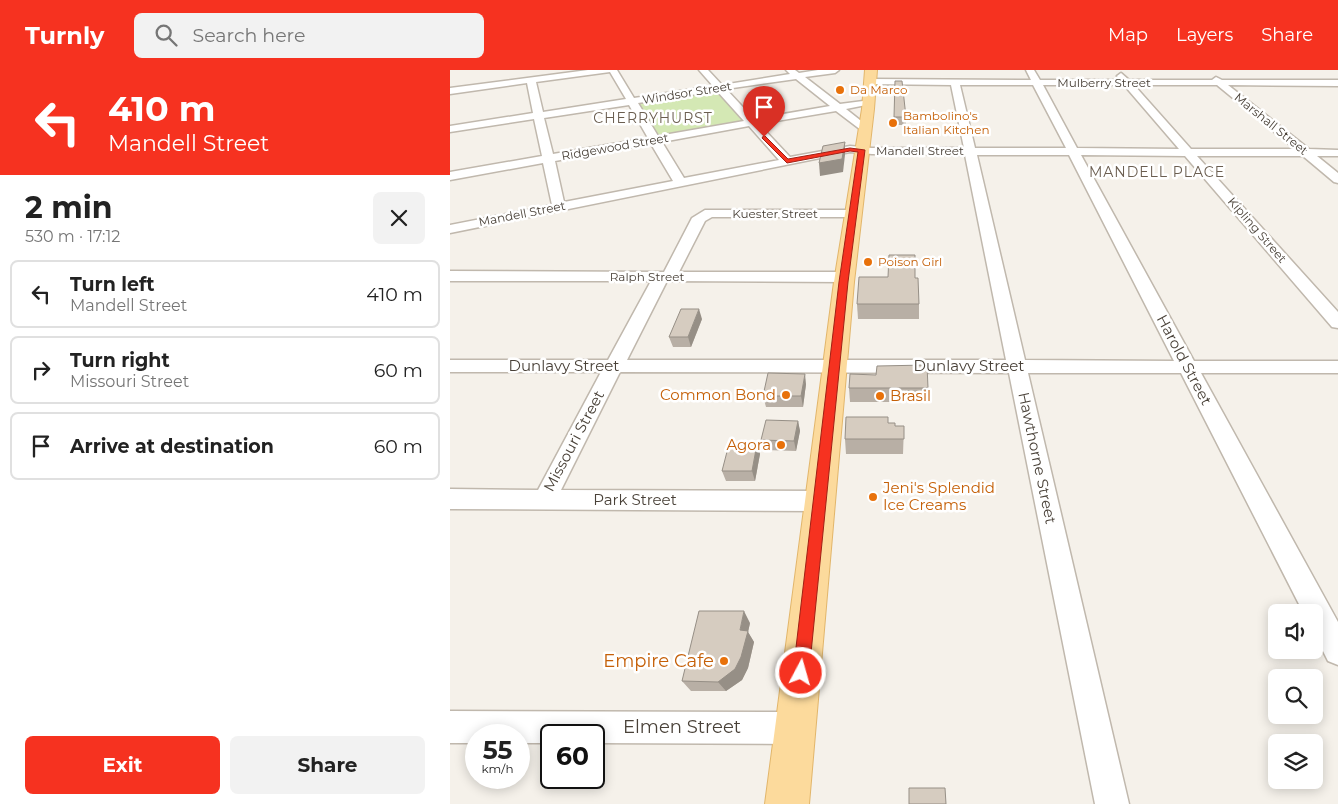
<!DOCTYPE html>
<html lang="en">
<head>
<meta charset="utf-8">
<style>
	:root { --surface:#fff; --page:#f2f2f2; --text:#222; --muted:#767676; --line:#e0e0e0; --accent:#f63220 }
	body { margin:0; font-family:Montserrat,sans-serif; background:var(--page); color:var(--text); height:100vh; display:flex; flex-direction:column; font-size:19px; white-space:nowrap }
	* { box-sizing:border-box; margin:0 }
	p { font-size:16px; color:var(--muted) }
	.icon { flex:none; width:28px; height:28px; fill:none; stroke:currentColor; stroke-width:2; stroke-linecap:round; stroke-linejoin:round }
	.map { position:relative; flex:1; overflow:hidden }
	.panel { display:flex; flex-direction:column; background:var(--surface); width:450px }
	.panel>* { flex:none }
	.guide { background:#f63220; color:#fff; overflow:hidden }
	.controls { position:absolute; left:818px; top:534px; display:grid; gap:10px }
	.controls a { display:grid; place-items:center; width:55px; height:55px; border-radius:8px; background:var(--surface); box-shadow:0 2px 12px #0003; font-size:25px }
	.speed { position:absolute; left:15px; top:654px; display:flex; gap:10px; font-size:25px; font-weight:700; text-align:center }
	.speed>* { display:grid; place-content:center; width:65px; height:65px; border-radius:50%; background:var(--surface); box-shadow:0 2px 12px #0003; line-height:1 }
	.speed small { font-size:12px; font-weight:400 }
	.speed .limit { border:2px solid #111; border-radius:8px; background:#fff; color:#111 }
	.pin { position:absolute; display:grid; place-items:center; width:42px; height:42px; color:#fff; margin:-51px -21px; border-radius:50% 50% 50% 0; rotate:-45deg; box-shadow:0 0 5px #0007 }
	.pin .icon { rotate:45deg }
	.me { position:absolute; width:55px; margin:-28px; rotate:6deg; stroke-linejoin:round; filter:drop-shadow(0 0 4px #0008) }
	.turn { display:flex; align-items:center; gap:18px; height:105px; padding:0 25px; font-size:22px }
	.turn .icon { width:65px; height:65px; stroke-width:2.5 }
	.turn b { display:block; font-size:35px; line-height:42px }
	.round { display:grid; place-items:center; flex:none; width:52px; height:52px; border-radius:8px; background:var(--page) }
	.overview { display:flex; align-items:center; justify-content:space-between; height:85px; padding:0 25px }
	h1 { font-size:30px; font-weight:700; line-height:38px }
	.primary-button { display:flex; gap:10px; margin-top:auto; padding:10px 25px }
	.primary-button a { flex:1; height:58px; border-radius:8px; background:var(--accent); color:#fff; font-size:20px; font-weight:700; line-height:58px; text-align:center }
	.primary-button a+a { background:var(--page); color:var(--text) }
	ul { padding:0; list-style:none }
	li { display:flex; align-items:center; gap:15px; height:68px; margin:0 10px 8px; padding:0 15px; border:2px solid var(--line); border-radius:8px }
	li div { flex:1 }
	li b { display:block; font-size:19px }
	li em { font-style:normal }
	header { display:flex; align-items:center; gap:30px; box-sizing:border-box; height:70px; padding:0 25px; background:var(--accent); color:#fff }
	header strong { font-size:24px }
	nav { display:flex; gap:28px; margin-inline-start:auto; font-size:18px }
	.search { width:350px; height:45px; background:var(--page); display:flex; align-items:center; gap:12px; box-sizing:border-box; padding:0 18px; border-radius:8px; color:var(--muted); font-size:19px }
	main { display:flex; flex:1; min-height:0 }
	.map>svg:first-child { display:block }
	.green { fill:#d4e8b4 }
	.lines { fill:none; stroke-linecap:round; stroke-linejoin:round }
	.minor-casing { stroke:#c0b8ad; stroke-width:3 }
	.major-casing { stroke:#e2b66b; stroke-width:2 }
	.minor { fill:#fff; fill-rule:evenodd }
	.major { fill:#fcda9c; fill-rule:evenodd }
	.wall { fill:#b8afa5 }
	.shaded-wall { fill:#968f86 }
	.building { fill:#d6ccc0; stroke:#968f86 }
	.route { fill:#f63220; stroke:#a02015 }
	.food-dot { fill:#e8710a; stroke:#fff; stroke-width:2 }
	.labels { text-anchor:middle; stroke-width:5; stroke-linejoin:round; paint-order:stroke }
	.far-street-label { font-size:12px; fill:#494138; stroke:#fff }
	.far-food-label { font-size:12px; fill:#c56008; stroke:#fff; text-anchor:start }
	.far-neighbourhood-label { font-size:14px; letter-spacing:1px; fill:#6b5e50; stroke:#fff }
	.street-label { font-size:15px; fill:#494138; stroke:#fff }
	.food-label { font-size:15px; fill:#c56008; stroke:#fff; text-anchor:end }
	.near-food-label { font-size:18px; fill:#c56008; stroke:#fff; text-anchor:end }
	.near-street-label { font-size:18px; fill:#494138; stroke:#fff }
</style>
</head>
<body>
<header>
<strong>Turnly</strong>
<div class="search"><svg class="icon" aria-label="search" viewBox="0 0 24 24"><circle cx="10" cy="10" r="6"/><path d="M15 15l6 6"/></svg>Search here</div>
<nav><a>Map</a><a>Layers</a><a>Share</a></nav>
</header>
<main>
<section class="panel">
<div class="guide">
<div class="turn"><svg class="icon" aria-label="left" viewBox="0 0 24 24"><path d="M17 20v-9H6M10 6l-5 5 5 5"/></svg><div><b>410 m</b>Mandell Street</div></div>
</div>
<div class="overview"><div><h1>2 min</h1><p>530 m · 17:12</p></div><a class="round"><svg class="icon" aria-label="close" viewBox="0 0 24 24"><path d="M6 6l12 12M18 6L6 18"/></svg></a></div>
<ul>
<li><svg class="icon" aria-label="left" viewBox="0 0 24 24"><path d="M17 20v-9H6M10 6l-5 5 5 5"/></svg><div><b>Turn left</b><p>Mandell Street</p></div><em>410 m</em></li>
<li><svg class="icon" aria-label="right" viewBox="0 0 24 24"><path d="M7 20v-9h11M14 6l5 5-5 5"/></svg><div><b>Turn right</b><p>Missouri Street</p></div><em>60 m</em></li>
<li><svg class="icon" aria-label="arrive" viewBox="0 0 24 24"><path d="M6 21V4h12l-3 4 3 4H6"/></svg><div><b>Arrive at destination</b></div><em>60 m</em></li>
</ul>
<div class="primary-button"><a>Exit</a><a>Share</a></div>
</section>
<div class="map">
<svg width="888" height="734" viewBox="0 0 888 734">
	<rect width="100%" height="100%" fill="#f5f1ea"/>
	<polygon class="green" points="265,20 294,52 208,67 187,32"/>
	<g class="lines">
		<defs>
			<g id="minor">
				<path d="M138 0H167L184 28 263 16 249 0H258L272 15 340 4 336 0H345L349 3 368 0H389L385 3 355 7 390 34 421 30V34L396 39 420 58 415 61 411 60 386 41 309 54 340 87 400 76 422 78H514L501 15 418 14V10L421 9 581 10 576 0H584L590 10H670L667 6 671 3 679 10H762L766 7 772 10H888V16L778 15 859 79 888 80V86H867L888 103V113L884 112 853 86H747L888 242V258L882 257 735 86 631 85 744 291H888V303H751L888 552V595L878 591 864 563V542H853L731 303H578L679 734H645L559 303 170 302 111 420 371 421 379 424 383 431 379 438 371 441 0 439V419L88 420 151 302H0V290H158L201 211H0V201L214 202 242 148 255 140H403L410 144 408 147H262L255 151 229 202H394L400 204 402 207 400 210 394 212 217 211 177 290H556L515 85 422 84 400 82 0 163V155L102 135 93 93 0 110V102L92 86 84 49 0 62V56L83 43 77 13 0 24V18ZM160 2 176 29 93 42 86 12ZM346 9 380 36 304 49 276 19ZM510 15H583L616 78H525ZM593 15H674L729 79 627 78ZM684 15H767L845 79H741ZM267 21 294 51 208 66 188 33ZM179 35 198 68 103 84 94 48ZM299 56 329 90 234 108 212 72ZM201 74 223 111 114 132 105 91ZM527 85H619L724 291 575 290Z"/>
				<polygon points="0,641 345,642 356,647 361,658 356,669 345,674 144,673 144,665 101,665 101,673 69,673 69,665 26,665 26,673 0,673"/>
			</g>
			<polygon id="major" points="415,0 427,0 424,39 404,212 359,734 315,734 384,212 412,39"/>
		</defs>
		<use href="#minor" class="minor-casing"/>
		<use href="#major" class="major-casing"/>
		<use href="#minor" class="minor"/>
		<use href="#major" class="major"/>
	</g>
	<g class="wall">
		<rect x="444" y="47" width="12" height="8"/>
		<polygon points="465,208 469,234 469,249 408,249 407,234"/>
		<polygon points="252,249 241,277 223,277 219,267"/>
		<polygon points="426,305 478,318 477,332 400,332 399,318"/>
		<polygon points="356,314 353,337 316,337 313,326"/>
		<polygon points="348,351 350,361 346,381 314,380 311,370"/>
		<polygon points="438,353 445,356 454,356 453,384 396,384 395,369"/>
		<polygon points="307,374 310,384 305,411 276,411 272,401"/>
		<polygon points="300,553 298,562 304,572 298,598 292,610 276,621 241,621 232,611"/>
	</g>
	<g class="shaded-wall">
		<polygon points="395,72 395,85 393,102 370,106 369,93"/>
		<polygon points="249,239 252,249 241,277 238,267"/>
		<polygon points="355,304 356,314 353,337 351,326"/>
		<polygon points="348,351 350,361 346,381 344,371"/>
		<polygon points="307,374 310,384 305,411 302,401"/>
		<polygon points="294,541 300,553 298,562 304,572 298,598 292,610 276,621 268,612 290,560"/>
	</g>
	<g class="building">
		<polygon points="445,11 452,11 456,47 444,47"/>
		<polygon points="395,72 392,89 369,93 373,76"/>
		<polygon points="439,185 465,185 465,208 468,208 469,234 407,234 409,207 438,207"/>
		<polygon points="231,239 249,239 238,267 219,267"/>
		<polygon points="477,295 478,318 399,318 400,304 426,305 427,296"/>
		<polygon points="318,303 355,304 351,326 313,326"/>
		<polygon points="396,347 438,347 438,353 445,353 445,356 454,356 454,369 395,369"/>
		<polygon points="316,350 348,351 344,371 311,370"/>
		<polygon points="279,374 307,374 302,401 272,401"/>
		<polygon points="249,541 294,541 290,560 298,561 291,587 285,599 268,612 232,611"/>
		<polygon points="459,718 495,718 496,734 459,734"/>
	</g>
	<polygon class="route" points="314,65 338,89 400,78 415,80 398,212 359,603 357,609 351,611 346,609 343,603 389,212 408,82 400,81 337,93 312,68"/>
	<g class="food-dot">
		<circle cx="390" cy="20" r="5"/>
		<circle cx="443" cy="53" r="5"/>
		<circle cx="418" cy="192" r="5"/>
		<circle cx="336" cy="325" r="5"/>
		<circle cx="430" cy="326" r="5"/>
		<circle cx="331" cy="375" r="5"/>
		<circle cx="423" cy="427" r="5"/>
		<circle cx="274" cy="591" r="5"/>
	</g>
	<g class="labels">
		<g class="far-street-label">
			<text x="654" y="17">Mulberry Street</text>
			<text transform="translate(237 23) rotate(-9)" y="4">Windsor Street</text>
			<text transform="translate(821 54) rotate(39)" y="4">Marshall Street</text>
			<text transform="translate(165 77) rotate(-10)" y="4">Ridgewood Street</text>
			<text x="470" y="85">Mandell Street</text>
			<text transform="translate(72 144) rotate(-11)" y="4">Mandell Street</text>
			<text x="325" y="148">Kuester Street</text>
			<text transform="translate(807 160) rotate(49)" y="4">Kipling Street</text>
			<text x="197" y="211">Ralph Street</text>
		</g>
		<g class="far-food-label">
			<text x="400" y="24">Da Marco</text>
			<text x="453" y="50">Bambolino's<tspan x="453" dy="14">Italian Kitchen</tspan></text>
			<text x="428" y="196">Poison Girl</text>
		</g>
		<g class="far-neighbourhood-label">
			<text x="203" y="53">CHERRYHURST</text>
			<text x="707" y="107">MANDELL PLACE</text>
		</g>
		<g class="street-label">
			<text transform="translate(734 290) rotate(62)" y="5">Harold Street</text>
			<text x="114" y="301">Dunlavy Street</text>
			<text x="519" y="301">Dunlavy Street</text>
			<text transform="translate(124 371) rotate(-62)" y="5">Missouri Street</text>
			<text transform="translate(587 388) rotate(78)" y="5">Hawthorne Street</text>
			<text x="185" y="435">Park Street</text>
		</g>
		<g class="food-label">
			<text x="326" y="330">Common Bond</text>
			<text x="440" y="331" text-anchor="start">Brasil</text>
			<text x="321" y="380">Agora</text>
			<text x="433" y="423" text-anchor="start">Jeni's Splendid<tspan x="433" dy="17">Ice Creams</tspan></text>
		</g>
		<g class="near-food-label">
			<text x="264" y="597">Empire Cafe</text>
		</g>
		<g class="near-street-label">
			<text x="232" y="663">Elmen Street</text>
		</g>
	</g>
</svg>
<div class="controls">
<a><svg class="icon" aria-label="sound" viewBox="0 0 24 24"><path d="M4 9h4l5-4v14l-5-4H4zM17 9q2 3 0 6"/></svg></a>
<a><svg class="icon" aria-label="search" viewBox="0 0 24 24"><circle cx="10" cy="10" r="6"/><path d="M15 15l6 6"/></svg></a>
<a><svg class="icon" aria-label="layers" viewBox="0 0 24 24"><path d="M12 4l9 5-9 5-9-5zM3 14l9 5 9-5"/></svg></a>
</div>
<div class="speed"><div>55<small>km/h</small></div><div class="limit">60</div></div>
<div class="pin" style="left:314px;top:67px;background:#d93025"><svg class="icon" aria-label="arrive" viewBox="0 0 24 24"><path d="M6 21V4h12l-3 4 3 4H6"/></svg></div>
<svg class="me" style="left:351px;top:603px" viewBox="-20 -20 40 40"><circle r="17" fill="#f63220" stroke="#fff" stroke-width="3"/><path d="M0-11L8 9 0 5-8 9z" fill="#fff"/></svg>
</div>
</main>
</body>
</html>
